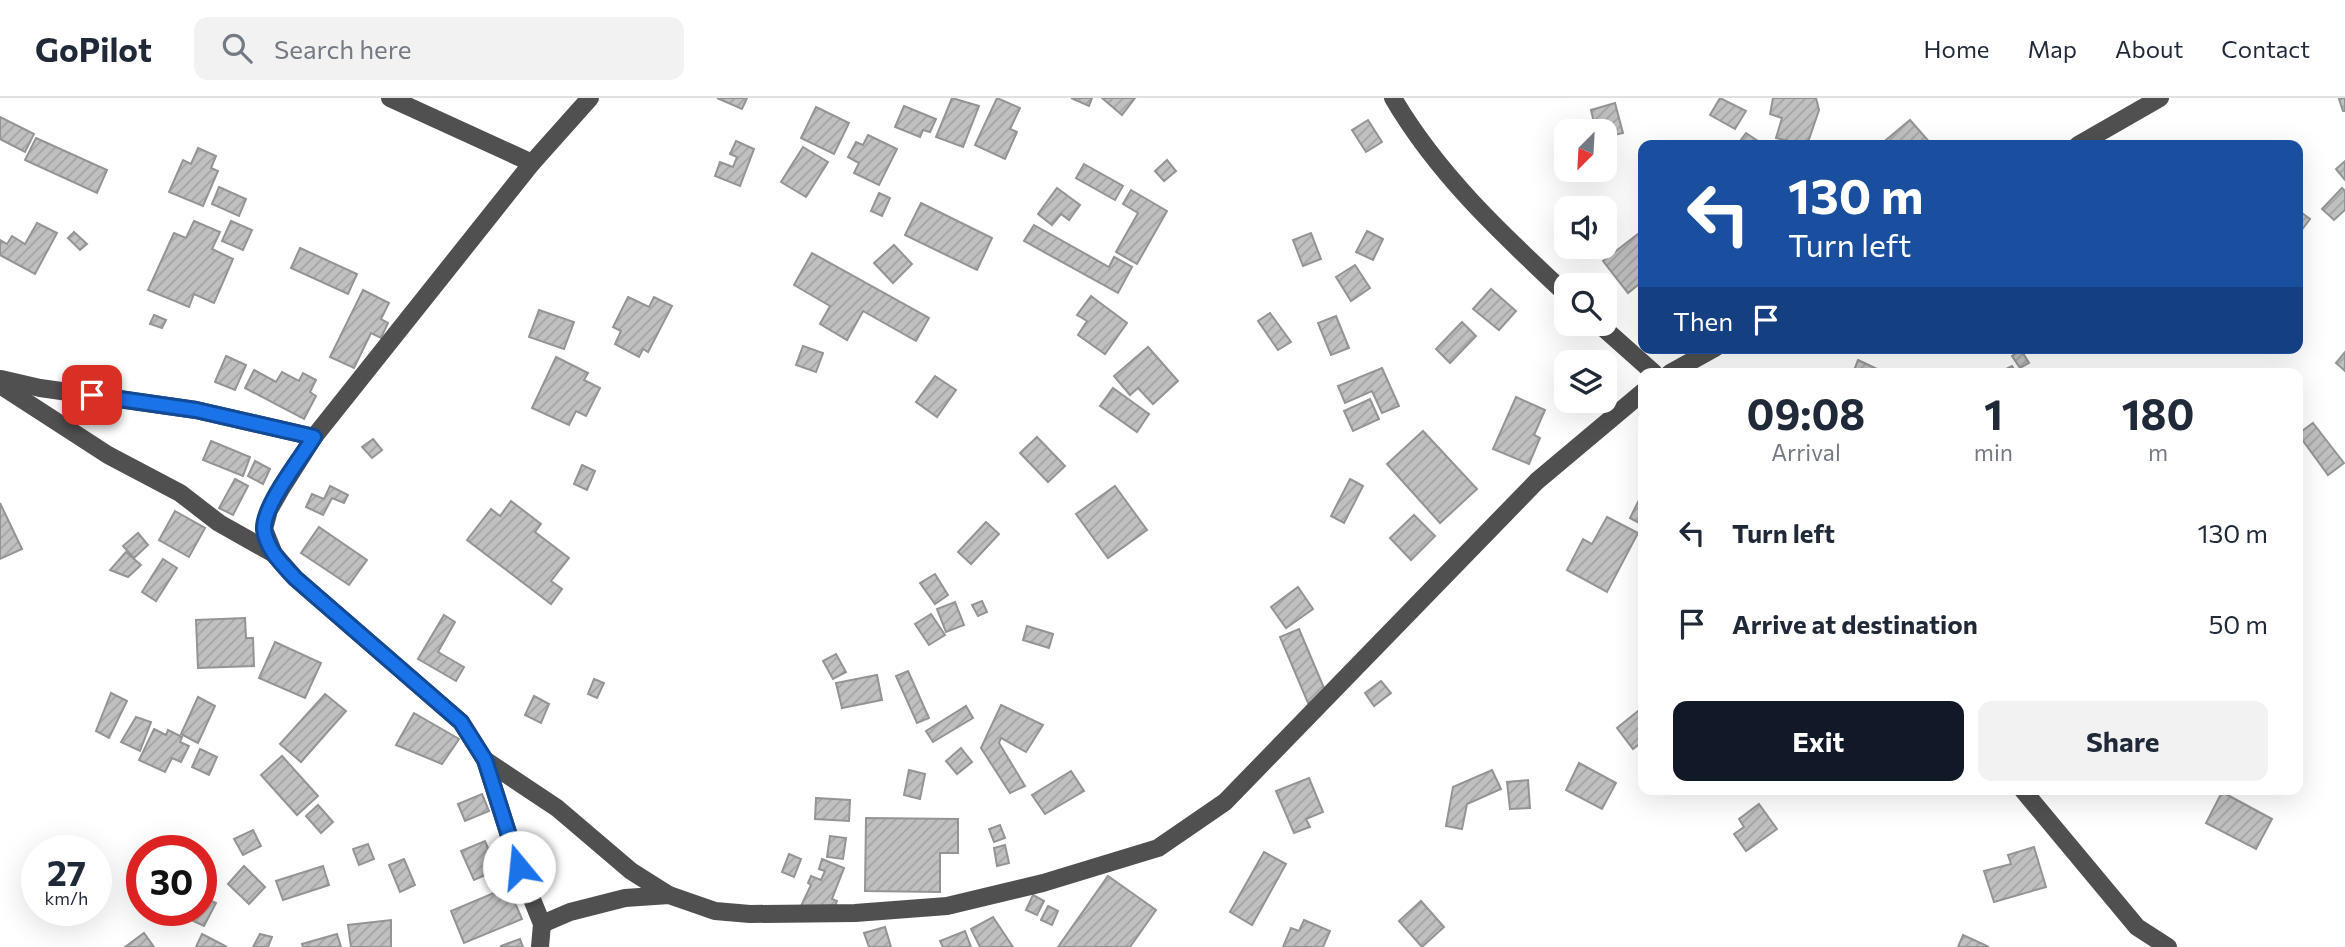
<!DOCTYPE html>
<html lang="en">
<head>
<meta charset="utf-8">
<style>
	:root { --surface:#fff; --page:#f2f2f3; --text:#1f2937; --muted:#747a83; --line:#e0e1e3; --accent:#111827 }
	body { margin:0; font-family:Commissioner,sans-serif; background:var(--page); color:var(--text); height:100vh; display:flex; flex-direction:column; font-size:26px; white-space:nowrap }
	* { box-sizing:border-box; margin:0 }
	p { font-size:23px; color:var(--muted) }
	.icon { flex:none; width:38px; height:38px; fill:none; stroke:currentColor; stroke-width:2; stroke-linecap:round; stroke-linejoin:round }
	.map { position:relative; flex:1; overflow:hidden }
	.panel { position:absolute; left:1638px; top:270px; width:665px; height:427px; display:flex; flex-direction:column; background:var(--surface); border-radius:14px; box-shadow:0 7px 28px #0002 }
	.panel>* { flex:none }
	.banner { position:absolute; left:1638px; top:42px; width:665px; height:214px; border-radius:14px; box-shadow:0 7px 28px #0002; background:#1a4fa0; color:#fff; overflow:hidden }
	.needle { width:46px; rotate:204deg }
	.fabs { position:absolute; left:1554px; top:21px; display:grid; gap:14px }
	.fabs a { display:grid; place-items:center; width:63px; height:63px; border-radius:14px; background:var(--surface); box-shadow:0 7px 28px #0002; font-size:35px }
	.speed { position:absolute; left:21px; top:737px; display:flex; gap:14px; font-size:35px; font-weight:700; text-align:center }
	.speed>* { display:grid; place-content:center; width:91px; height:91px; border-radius:50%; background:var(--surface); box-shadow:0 7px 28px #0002; line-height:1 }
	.speed small { font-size:18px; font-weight:400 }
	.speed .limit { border:10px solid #d22; background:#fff; color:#111 }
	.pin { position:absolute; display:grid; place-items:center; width:60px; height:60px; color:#fff; margin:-30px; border-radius:14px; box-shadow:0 4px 10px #0006 }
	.me { position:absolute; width:77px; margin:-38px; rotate:343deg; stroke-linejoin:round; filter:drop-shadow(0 0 5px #0008) }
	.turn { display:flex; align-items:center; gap:24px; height:147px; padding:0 35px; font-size:32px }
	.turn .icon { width:91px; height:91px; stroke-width:2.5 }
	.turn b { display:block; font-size:49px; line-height:60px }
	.then { display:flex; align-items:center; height:66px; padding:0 35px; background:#0003; gap:14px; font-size:26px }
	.eta { display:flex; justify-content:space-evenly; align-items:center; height:119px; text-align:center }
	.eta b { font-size:42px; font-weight:700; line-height:49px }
	.cta { display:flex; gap:14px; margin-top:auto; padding:14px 35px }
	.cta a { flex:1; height:80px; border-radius:14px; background:var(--accent); color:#fff; font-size:28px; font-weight:700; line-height:80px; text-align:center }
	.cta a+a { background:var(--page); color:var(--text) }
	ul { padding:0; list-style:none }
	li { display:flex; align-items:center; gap:21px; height:91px; padding:0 35px }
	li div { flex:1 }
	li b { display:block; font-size:26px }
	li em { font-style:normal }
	header { display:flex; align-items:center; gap:42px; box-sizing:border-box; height:98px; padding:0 35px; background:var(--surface); border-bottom:2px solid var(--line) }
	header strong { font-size:33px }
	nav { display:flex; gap:38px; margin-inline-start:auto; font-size:24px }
	.search { width:490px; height:63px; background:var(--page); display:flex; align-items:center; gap:18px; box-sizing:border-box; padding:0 24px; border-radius:14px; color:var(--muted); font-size:26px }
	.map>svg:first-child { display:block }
	.building { fill:url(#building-hatch); stroke:#949494; stroke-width:2 }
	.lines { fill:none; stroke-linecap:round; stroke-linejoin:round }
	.minor { stroke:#505050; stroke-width:18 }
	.route-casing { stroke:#114b97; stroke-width:18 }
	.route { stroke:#1a73e8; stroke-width:12 }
</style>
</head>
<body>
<header>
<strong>GoPilot</strong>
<div class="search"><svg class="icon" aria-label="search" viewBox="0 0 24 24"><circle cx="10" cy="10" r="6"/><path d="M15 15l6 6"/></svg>Search here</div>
<nav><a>Home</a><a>Map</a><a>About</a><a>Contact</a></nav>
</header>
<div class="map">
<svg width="2345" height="849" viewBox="0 0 2345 849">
	<defs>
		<pattern id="building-hatch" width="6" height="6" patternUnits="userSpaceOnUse" patternTransform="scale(1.75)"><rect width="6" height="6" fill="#c0c0c0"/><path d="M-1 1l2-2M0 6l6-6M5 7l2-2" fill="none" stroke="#a3a3a3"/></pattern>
	</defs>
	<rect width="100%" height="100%" fill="#fff"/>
	<g class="building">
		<polygon points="717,0 747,0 742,11"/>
		<polygon points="952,0 979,8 963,49 936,39"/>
		<polygon points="997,0 1020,10 1010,31 1017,34 1005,61 975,47"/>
		<polygon points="1071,0 1092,0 1089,8"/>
		<polygon points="1102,0 1135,0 1122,17"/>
		<polygon points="1720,0 1746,13 1735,31 1710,17"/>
		<polygon points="1773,0 1816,0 1819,12 1807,47 1776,40 1782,20 1770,16"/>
		<polygon points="2345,0 2345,13 2343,13 2339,1"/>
		<polygon points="1615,5 1623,35 1605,39 1605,33 1596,33 1591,12"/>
		<polygon points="904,8 936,21 930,34 923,32 920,39 895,29"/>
		<polygon points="816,9 849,25 834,56 801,40"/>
		<polygon points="0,19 34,36 25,54 0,41"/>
		<polygon points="1368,22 1382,44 1366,54 1352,32"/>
		<polygon points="1577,22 1594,27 1592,33 1573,33"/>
		<polygon points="1910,22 1932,47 1880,47"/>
		<polygon points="1746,35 1764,47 1737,47"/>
		<polygon points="868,37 897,51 879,87 854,75 859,65 848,59 856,44 863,47"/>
		<polygon points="36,40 107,72 97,95 25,62"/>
		<polygon points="736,43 754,51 740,88 715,78 720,64 733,69 737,59 730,56"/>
		<polygon points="803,49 828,64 806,99 781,84"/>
		<polygon points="198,50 216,58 211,70 218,73 203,108 169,94 183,62 191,66"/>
		<polygon points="1167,62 1176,73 1164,83 1155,73"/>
		<polygon points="2345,63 2345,82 2336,71"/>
		<polygon points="1084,66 1123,88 1115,102 1076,80"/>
		<polygon points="219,89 246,101 239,118 212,106"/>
		<polygon points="1057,90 1080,107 1069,122 1061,116 1052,127 1038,116"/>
		<polygon points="2342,90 2345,93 2345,112 2334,122 2322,111"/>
		<polygon points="1131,92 1167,113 1137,166 1116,154 1138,115 1123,106"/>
		<polygon points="879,95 890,100 882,118 871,113"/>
		<polygon points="921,105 992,140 977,172 905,137"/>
		<polygon points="2298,112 2310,121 2301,133 2298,131"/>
		<polygon points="194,123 220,134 212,151 233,161 214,205 194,196 189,209 148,192 174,135 186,140"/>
		<polygon points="231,123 252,132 243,152 222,143"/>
		<polygon points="37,125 57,135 35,176 0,157 0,142 7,146 12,138 25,146"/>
		<polygon points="1034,127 1109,169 1114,159 1132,169 1118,195 1024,143"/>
		<polygon points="1643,132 1643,183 1628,195 1603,163"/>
		<polygon points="1367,133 1383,141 1373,162 1356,154"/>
		<polygon points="74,134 87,146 80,152 68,140"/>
		<polygon points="1311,135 1321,161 1303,168 1293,142"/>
		<polygon points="894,147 912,166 893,185 874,165"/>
		<polygon points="300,150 357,176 348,196 291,170"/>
		<polygon points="812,155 929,220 916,243 863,213 847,242 820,226 830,208 794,187"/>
		<polygon points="1355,167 1370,190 1351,203 1336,179"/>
		<polygon points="1491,191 1516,213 1499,232 1473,211"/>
		<polygon points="363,192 389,205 381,221 388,225 381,240 371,235 354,270 330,259"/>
		<polygon points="1091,198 1127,225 1105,256 1078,237 1087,223 1077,217"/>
		<polygon points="628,199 649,209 654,199 672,208 648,254 643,251 639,259 615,246 621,233 613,229"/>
		<polygon points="539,212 574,224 564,251 529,239"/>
		<polygon points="1270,215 1291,244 1278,252 1258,223"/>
		<polygon points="154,217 166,222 162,230 150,226"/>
		<polygon points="1336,218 1349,250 1331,257 1318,225"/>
		<polygon points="1462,224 1476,238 1450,265 1436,251"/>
		<polygon points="803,248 823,255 816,274 796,267"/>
		<polygon points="1148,249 1178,283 1153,306 1138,290 1130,297 1114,278"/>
		<polygon points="2021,252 2029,265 2020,270 2012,258"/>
		<polygon points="2345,254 2345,273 2336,265"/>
		<polygon points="226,258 246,267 235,292 215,284"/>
		<polygon points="556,259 588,275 584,282 600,290 586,318 576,313 569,327 532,310"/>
		<polygon points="1858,262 1877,271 1875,275 1853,275"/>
		<polygon points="2012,268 2016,275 1998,275"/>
		<polygon points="1382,270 1399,308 1382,315 1372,293 1345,305 1338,288"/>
		<polygon points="254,272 276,284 282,274 299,283 303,275 316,282 310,294 316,298 304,321 245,290"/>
		<polygon points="935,278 956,292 937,319 916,304"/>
		<polygon points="1113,290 1149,316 1137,334 1100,308"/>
		<polygon points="1516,299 1545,312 1534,337 1540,340 1529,366 1493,351"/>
		<polygon points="1370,301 1379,321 1353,333 1344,313"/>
		<polygon points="2313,325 2344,365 2328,377 2298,336"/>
		<polygon points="1423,333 1477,391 1440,425 1387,366"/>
		<polygon points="1037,339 1065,368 1048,384 1020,355"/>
		<polygon points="373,341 382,352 372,360 362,349"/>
		<polygon points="211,343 250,359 243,378 203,362"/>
		<polygon points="255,363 270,371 263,386 248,378"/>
		<polygon points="582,367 595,373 587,392 574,386"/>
		<polygon points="235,381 248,388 233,417 219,410"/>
		<polygon points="1350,381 1363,388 1344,425 1331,418"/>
		<polygon points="330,388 348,397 344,405 332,400 323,417 306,409 312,396 324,401"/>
		<polygon points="1115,388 1147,432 1108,460 1076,416"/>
		<polygon points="1643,394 1643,427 1630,420"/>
		<polygon points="511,403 541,426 535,434 569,460 551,483 562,491 551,506 467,442 491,411 500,418"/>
		<polygon points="0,405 22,451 0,461"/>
		<polygon points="175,413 205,430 189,459 159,442"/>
		<polygon points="1414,417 1435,438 1411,462 1390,440"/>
		<polygon points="1607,419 1638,435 1607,494 1567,472 1583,441 1592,446"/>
		<polygon points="986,424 999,436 971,466 958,454"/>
		<polygon points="319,429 367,462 349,487 301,455"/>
		<polygon points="138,435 148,447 134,460 123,448"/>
		<polygon points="126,454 141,467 128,479 110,472"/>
		<polygon points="163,461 177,470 156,503 142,494"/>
		<polygon points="935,476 948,497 935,506 920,485"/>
		<polygon points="1298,489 1313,511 1286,530 1271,509"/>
		<polygon points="982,503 987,514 978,518 972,507"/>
		<polygon points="955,504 964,527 946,534 937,511"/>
		<polygon points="931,516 945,537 929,547 915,526"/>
		<polygon points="444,517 455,524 438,554 464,569 456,583 418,561"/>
		<polygon points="245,520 246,540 253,540 254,568 198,570 196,522"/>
		<polygon points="1027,528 1053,536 1049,550 1023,542"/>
		<polygon points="1299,531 1327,597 1308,605 1280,539"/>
		<polygon points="275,544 321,565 305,600 259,580"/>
		<polygon points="836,556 846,574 833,581 823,563"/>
		<polygon points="908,573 929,620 917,625 896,578"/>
		<polygon points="877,577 882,602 842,610 836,585"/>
		<polygon points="594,581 604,585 597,600 588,596"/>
		<polygon points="1381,583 1391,595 1374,608 1365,595"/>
		<polygon points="111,595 127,603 109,640 96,633"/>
		<polygon points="325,596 346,613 301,664 280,646"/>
		<polygon points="534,598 549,606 541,625 525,617"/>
		<polygon points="198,599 215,608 198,645 181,636"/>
		<polygon points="1001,607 1043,627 1026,654 1001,640 999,645 1025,688 1010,695 981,650"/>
		<polygon points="966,608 973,620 933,644 926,633"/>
		<polygon points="1643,609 1643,643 1633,651 1617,630"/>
		<polygon points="414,615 459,641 442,666 396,647"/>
		<polygon points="136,619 151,624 140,653 121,644"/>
		<polygon points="154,631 166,637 168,632 182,639 180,644 189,648 181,664 172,660 165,674 139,662"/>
		<polygon points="961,650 972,664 957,676 946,663"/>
		<polygon points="200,651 217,659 209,677 192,669"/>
		<polygon points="282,658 318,698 297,717 261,677"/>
		<polygon points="1579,665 1616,685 1602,711 1566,692"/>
		<polygon points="909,672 925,676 920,701 904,697"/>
		<polygon points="1492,672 1501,691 1467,706 1462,731 1446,728 1453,689"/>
		<polygon points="1071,673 1084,693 1045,716 1032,697"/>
		<polygon points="1309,680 1323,714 1306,721 1310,729 1294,735 1276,693"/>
		<polygon points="1528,682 1530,710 1510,711 1507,684"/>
		<polygon points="2222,694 2272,721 2256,751 2206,725"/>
		<polygon points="482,696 489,713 465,723 458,706"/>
		<polygon points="816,700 850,702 849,723 815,721"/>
		<polygon points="1759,706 1777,731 1746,753 1734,736 1744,729 1739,721"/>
		<polygon points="318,707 333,724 321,735 306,718"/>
		<polygon points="866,720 958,721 958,755 940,755 940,794 865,793"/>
		<polygon points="1000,727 1005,740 994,744 989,731"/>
		<polygon points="253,732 261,748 243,757 234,741"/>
		<polygon points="830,738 846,740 843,761 827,759"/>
		<polygon points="57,743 64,752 44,752"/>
		<polygon points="485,743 497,772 474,782 461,753"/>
		<polygon points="368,746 374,761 359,767 353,751"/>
		<polygon points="1005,747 1009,765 997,768 994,750"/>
		<polygon points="2034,749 2046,789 1994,804 1984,773 2011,766 2008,757"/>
		<polygon points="1264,754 1286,766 1252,827 1230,814"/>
		<polygon points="789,756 801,761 794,779 782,774"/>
		<polygon points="404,761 415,787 400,794 389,767"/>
		<polygon points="822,761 844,770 832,801 837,803 833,813 801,808 811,787 808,785 811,778 821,782 825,773 819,771"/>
		<polygon points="244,768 265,789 249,806 228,786"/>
		<polygon points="323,768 329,787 283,802 276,783"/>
		<polygon points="1108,778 1156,812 1130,849 1058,849"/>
		<polygon points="508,789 522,821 464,845 451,813"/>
		<polygon points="1033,797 1044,803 1037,817 1026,812"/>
		<polygon points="201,798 216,805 204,828 189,821 193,812 201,812"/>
		<polygon points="1421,803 1444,829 1422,849 1399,823"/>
		<polygon points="1048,808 1058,813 1052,827 1041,822"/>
		<polygon points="159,812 182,812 174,827 156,818"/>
		<polygon points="993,819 1013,849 980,849 971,831"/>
		<polygon points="391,822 391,849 351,849 348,827"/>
		<polygon points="1304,822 1330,833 1323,849 1283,849 1291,830 1299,833"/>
		<polygon points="885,829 891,849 869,849 864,835"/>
		<polygon points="965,833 971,849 943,849 940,843"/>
		<polygon points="144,835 154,849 125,849"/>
		<polygon points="202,836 227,849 196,849"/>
		<polygon points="260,836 272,839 268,849 253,849"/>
		<polygon points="337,836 341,849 303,849 302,846"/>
		<polygon points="1963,837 1989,849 1958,849"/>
		<polygon points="520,841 523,849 501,849 501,848"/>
	</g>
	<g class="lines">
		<g class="minor">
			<polyline points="390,0 532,65"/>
			<path d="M1393 0C1438 77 1502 136 1566 196"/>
			<polyline points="2078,47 2160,0"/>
			<polyline points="1599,226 1654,275"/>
			<polyline points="1670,275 1715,250"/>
			<polyline points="1,281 40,290 196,312 314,339"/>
			<polyline points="0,287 108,357 180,395 219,425 274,456"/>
			<polyline points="485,662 557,710 631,773 669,797"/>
			<polyline points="2022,691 2137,829 2168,849"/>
			<polyline points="542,826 570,814 625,800 669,797 715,813 750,816 855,815 947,808 1043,785 1158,750 1225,704 1537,383 1643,294"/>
			<polyline points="540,849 542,826 519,769 485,662 461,624 295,480 274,456 264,431 269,412 281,391 314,339 532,65 590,0"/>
		</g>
	</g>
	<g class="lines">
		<defs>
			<path id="route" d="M92 297 196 312 314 339C301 360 264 406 264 430 265 450 283 467 295 480L461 624 485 662 519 769"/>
		</defs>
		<use href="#route" class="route-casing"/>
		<use href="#route" class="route"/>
	</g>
</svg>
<div class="fabs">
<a><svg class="needle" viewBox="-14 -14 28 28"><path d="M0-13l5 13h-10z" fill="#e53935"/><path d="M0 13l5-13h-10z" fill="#747a83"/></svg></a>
<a><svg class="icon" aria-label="sound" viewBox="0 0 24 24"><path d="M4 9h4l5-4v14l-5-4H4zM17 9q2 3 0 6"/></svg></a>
<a><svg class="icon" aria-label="search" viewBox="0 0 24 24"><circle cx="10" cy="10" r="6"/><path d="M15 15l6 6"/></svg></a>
<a><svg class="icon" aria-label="layers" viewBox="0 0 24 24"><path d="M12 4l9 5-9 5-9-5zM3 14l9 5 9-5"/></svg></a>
</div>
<div class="speed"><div>27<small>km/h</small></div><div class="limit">30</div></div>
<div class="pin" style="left:92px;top:297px;background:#d93025"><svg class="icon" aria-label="arrive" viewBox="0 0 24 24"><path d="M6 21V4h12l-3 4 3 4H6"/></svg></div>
<svg class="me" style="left:519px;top:769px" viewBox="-20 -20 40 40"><circle r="19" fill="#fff"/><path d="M0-13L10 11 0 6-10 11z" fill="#1a73e8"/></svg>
<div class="banner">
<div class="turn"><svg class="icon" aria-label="left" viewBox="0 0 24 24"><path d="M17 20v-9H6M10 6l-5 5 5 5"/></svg><div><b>130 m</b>Turn left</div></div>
<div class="then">Then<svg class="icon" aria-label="arrive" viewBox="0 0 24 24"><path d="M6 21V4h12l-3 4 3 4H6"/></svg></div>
</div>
<section class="panel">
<div class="eta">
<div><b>09:08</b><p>Arrival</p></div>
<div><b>1</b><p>min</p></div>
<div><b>180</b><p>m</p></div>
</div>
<ul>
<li><svg class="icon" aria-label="left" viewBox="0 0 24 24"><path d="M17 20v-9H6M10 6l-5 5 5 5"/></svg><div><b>Turn left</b></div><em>130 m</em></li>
<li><svg class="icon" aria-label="arrive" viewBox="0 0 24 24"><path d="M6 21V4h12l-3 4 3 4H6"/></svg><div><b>Arrive at destination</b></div><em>50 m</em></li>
</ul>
<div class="cta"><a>Exit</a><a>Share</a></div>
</section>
</div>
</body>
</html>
